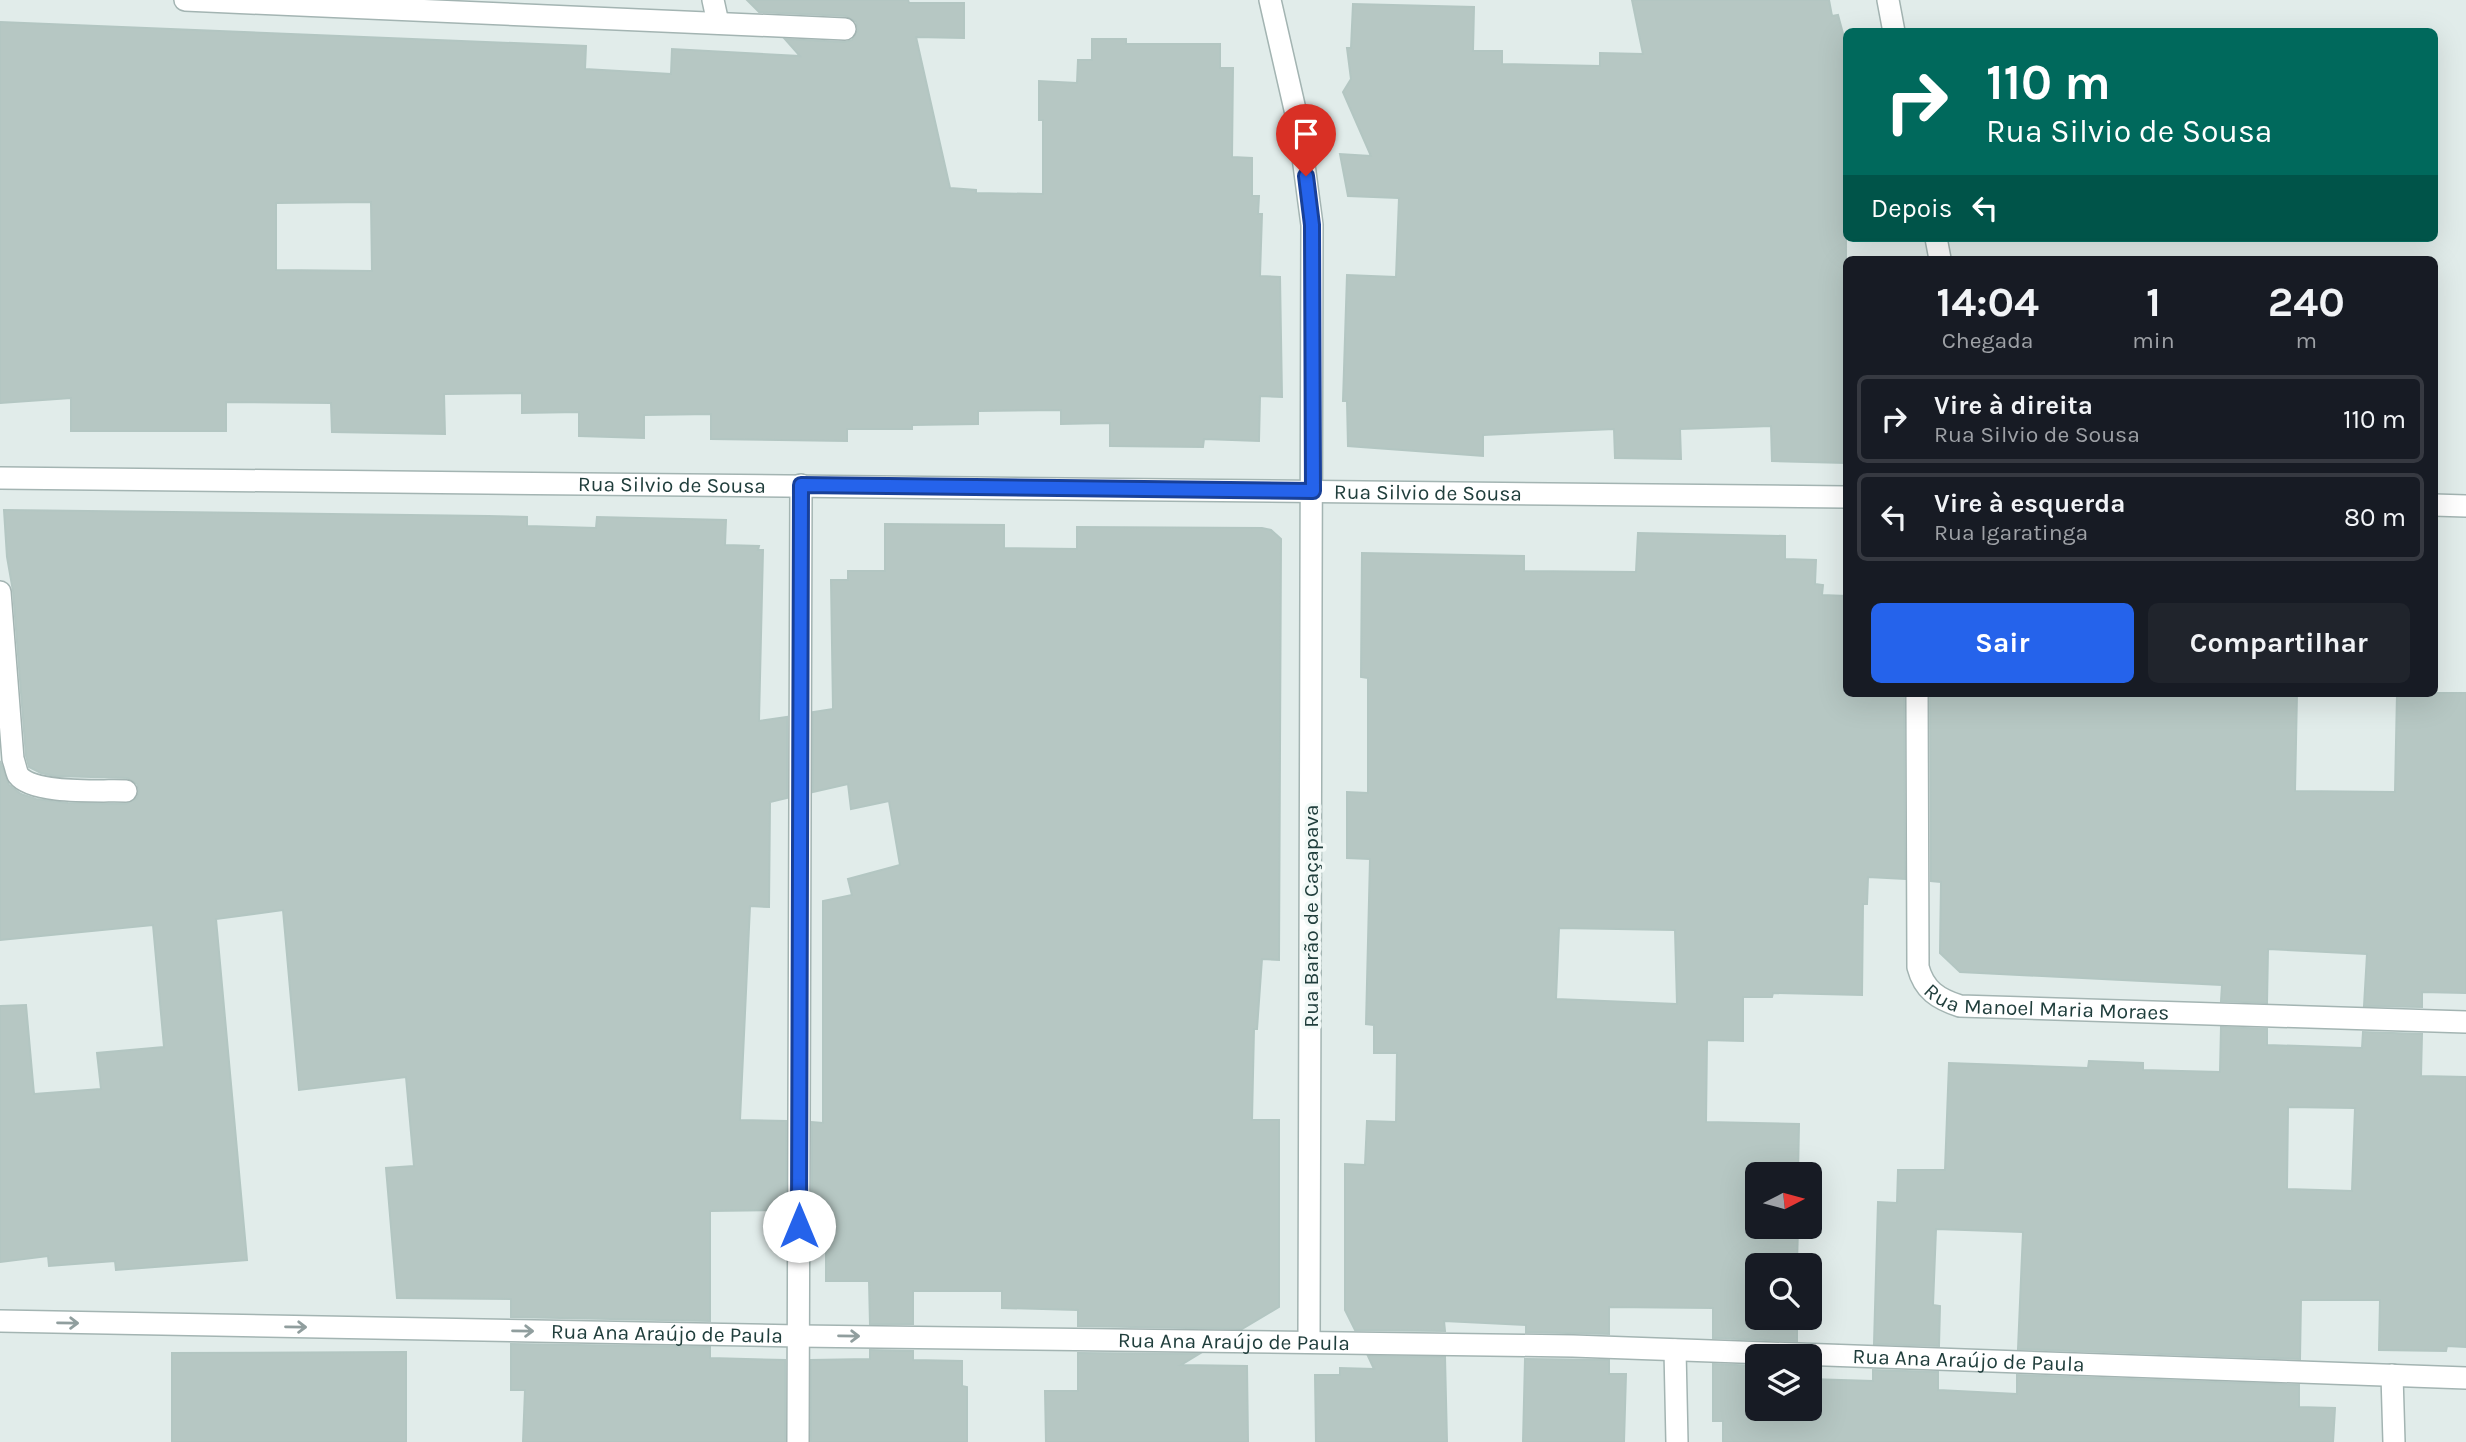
<!DOCTYPE html>
<html lang="pt">
<head>
<meta charset="utf-8">
<style>
	:root { --surface:#171b24; --page:#20242c; --text:#f1f3f6; --muted:#9ea1a6; --line:#363941; --accent:#2563eb }
	body { margin:0; font-family:Karla,sans-serif; background:var(--page); color:var(--text); height:100vh; display:flex; flex-direction:column; font-size:26px; white-space:nowrap }
	* { box-sizing:border-box; margin:0 }
	p { font-size:23px; color:var(--muted) }
	.icon { flex:none; width:38px; height:38px; fill:none; stroke:currentColor; stroke-width:2; stroke-linecap:round; stroke-linejoin:round }
	.map { position:relative; flex:1; overflow:hidden }
	.panel { position:absolute; left:1843px; top:256px; width:595px; height:441px; display:flex; flex-direction:column; background:var(--surface); border-radius:10px; box-shadow:0 7px 28px #0002 }
	.panel>* { flex:none }
	.hud { position:absolute; left:1843px; top:28px; width:595px; height:214px; border-radius:10px; box-shadow:0 7px 28px #0002; background:#00695c; color:#fff; overflow:hidden }
	.needle { width:46px; rotate:84deg }
	.controls { position:absolute; left:1745px; top:1162px; display:grid; gap:14px }
	.controls a { display:grid; place-items:center; width:77px; height:77px; border-radius:10px; background:var(--surface); box-shadow:0 7px 28px #0002; font-size:35px }
	.pin { position:absolute; display:grid; place-items:center; width:60px; height:60px; color:#fff; margin:-72px -30px; border-radius:50% 50% 50% 0; rotate:-45deg; box-shadow:0 0 7px #0007 }
	.pin .icon { rotate:45deg }
	.me { position:absolute; width:77px; margin:-38px; rotate:0deg; stroke-linejoin:round; filter:drop-shadow(0 0 5px #0008) }
	.turn { display:flex; align-items:center; gap:24px; height:147px; padding:0 28px; font-size:32px }
	.turn .icon { width:91px; height:91px; stroke-width:2.5 }
	.turn b { display:block; font-size:49px; line-height:60px }
	.then { display:flex; align-items:center; height:66px; padding:0 28px; background:#0003; gap:14px; font-size:26px }
	.eta { display:flex; justify-content:space-evenly; align-items:center; height:119px; text-align:center }
	.eta b { font-size:42px; font-weight:700; line-height:49px }
	.cta { display:flex; gap:14px; margin-top:auto; padding:14px 28px }
	.cta a { flex:1; height:80px; border-radius:10px; background:var(--accent); color:#fff; font-size:28px; font-weight:700; line-height:80px; text-align:center }
	.cta a+a { background:var(--page); color:var(--text) }
	ul { padding:0; list-style:none }
	li { display:flex; align-items:center; gap:21px; height:88px; margin:0 14px 10px; padding:0 14px; border:4px solid var(--line); border-radius:10px }
	li div { flex:1 }
	li b { display:block; font-size:26px }
	li em { font-style:normal }
	.map>svg:first-child { display:block }
	.building { fill:#b6c7c3; stroke:#b3c6c2; stroke-width:2; fill-rule:evenodd }
	.lines { fill:none; stroke-linecap:round; stroke-linejoin:round }
	.minor-casing { stroke:#a3b4b2; stroke-width:24 }
	.minor { stroke:#fff; stroke-width:21 }
	.oneway { stroke:#909e9e }
	.route-casing { stroke:#184099; stroke-width:18 }
	.route { stroke:#2563eb; stroke-width:12 }
	.labels { text-anchor:middle; stroke-width:7; stroke-linejoin:round; paint-order:stroke }
	.street-label { font-size:21px; fill:#203e3c; stroke:#f2f9f7 }
</style>
</head>
<body>
<div class="map">
<svg width="2466" height="1442" viewBox="0 0 2466 1442">
	<rect width="100%" height="100%" fill="#e1ecea"/>
	<g class="building">
		<path d="M747 0H908L909 3H964V38L916 37 950 188 976 190V193L1043 194V120H1039V81L1077 83 1078 60H1092V39H1126V44H1220V68H1233L1232 157 1252 158V196H1259L1258 214H1262L1260 276 1280 277 1282 397 1260 396 1259 441 1204 439 1203 447 1110 446V423L1061 424V410L978 411V424L912 425V429H847V441L711 439V414L644 415V438L579 436V412L522 413V393L444 394 445 434 332 432 331 403 226 402V431H71V398L0 403V22L586 46 585 69 671 74 672 49 800 56 785 39 845 42 852 40 858 30 856 22 846 16 759 12ZM371 202 372 271 276 270V203Z"/>
		<polygon points="1632,0 1829,0 1832,16 1838,15 1846,45 1846,463 1772,461 1771,426 1680,429 1681,459 1615,458 1614,429 1483,435 1483,456 1348,446 1347,401 1343,401 1347,275 1396,277 1399,198 1348,196 1340,154 1371,156 1343,92 1351,79 1347,48 1351,48 1353,4 1474,7 1473,51 1502,51 1502,64 1600,66 1600,53 1643,54"/>
		<polygon points="4,510 488,516 527,517 527,526 596,528 597,517 726,520 725,545 759,546 758,550 763,550 759,721 787,717 787,798 770,802 769,907 750,906 740,1120 786,1121 786,1210 710,1211 710,1321 511,1317 511,1299 397,1298 386,1168 414,1166 406,1077 299,1090 283,910 216,919 247,1260 116,1270 115,1261 49,1266 48,1256 0,1262 0,1006 26,1005 34,1094 101,1089 97,1053 164,1047 153,925 0,940 0,761 9,785 21,794 36,799 68,803 126,804 137,798 139,791 137,784 127,778 55,776 41,773 29,767 26,756 13,591 7,557"/>
		<polygon points="885,524 1004,525 1004,548 1077,549 1077,527 1262,528 1271,530 1281,539 1279,960 1262,959 1257,1029 1254,1029 1252,1120 1279,1120 1279,1307 1242,1329 1078,1326 1078,1310 1002,1308 1002,1291 913,1291 913,1324 870,1324 869,1281 826,1281 826,1210 812,1210 812,1122 823,1123 823,901 852,895 848,879 900,865 889,801 851,809 848,784 813,792 813,712 833,709 831,580 848,580 848,571 885,571"/>
		<path d="M1638 533 1785 536V559L1816 560 1815 584 1823 585 1822 595 1846 596V693H1904L1905 879 1868 877 1867 904H1863L1862 995 1773 993 1772 997H1743V1041L1707 1040 1706 1122 1799 1124 1798 1174H1757V1227H1798L1797 1265H1757V1318H1797V1341L1713 1338V1308L1609 1307V1334L1526 1332V1325L1444 1321 1445 1331 1355 1330 1345 1310V1164L1365 1165 1367 1121 1396 1122 1397 1053H1374V1025L1366 1024 1370 859 1347 858V792L1368 793V678L1361 677 1362 553 1524 556V571L1636 572ZM1559 928 1675 930 1677 1004 1556 999Z"/>
		<polygon points="1930,693 2297,693 2295,791 2395,792 2397,693 2466,693 2466,993 2422,992 2422,1007 2364,1006 2367,954 2268,949 2267,1003 2221,1001 2222,985 1960,972 1940,953 1941,882 1931,881"/>
		<path d="M2221 1027 2267 1029V1045L2362 1048 2363 1032 2422 1034 2421 1076 2466 1077V1347L2447 1346 2446 1351 2379 1350 2380 1300H2301L2300 1359 2018 1349 2023 1232 1936 1229 1933 1305 1940 1306 1939 1346 1874 1344 1878 1202 1897 1203 1898 1170H1945L1949 1063 2088 1068 2089 1061 2143 1063V1070L2220 1072ZM2288 1107 2355 1108 2352 1191 2287 1189Z"/>
		<polygon points="511,1344 710,1347 710,1358 785,1360 785,1442 523,1442 525,1390 511,1390"/>
		<polygon points="870,1350 913,1351 913,1360 962,1361 962,1386 967,1387 967,1442 811,1442 811,1360 870,1359"/>
		<polygon points="406,1352 406,1442 172,1442 172,1353"/>
		<polygon points="1078,1353 1199,1354 1181,1365 1247,1366 1248,1442 1046,1442 1045,1391 1078,1391"/>
		<polygon points="1368,1356 1445,1357 1447,1442 1316,1442 1315,1375 1340,1375 1340,1368 1374,1369"/>
		<polygon points="1525,1359 1609,1360 1609,1374 1626,1374 1624,1442 1523,1442"/>
		<polygon points="1713,1364 1757,1366 1757,1409 1810,1409 1810,1379 1873,1381 1873,1370 1938,1372 1938,1390 2017,1394 2017,1375 2299,1385 2299,1407 2335,1408 2333,1442 1723,1442 1723,1421 1713,1421"/>
	</g>
	<g class="lines">
		<defs>
			<g id="minor">
				<polyline points="185,0 845,29"/>
				<polyline points="713,0 718,23"/>
				<polyline points="1270,0 1299,127 1312,225 1309,1342"/>
				<polyline points="1888,0 1894,32"/>
				<polyline points="1936,238 1940,259"/>
				<path id="s1" d="M0 478 1846 497"/>
				<polyline points="2434,505 2466,506"/>
				<path d="M0 592 13 759C15 764 16 771 18 775 33 795 103 790 126 791"/>
				<path id="s2" d="M1917 693 1918 967C1924 990 1938 999 1960 1006L2466 1022"/>
				<path id="s3" d="M0 1321 798 1336 1573 1346 2466 1378"/>
				<polyline points="1675,1350 1677,1442"/>
				<polyline points="2392,1375 2394,1442"/>
				<polyline points="798,1442 801,485"/>
			</g>
		</defs>
		<use href="#minor" class="minor-casing"/>
		<use href="#minor" class="minor"/>
	</g>
	<defs><path id="oneway-shaft" d="M-6 0H5M1.5-3L5.5 0L1.5 3" fill="none" stroke-width="1.6" stroke-linecap="round" stroke-linejoin="round" transform="scale(1.75)"/></defs>
	<g class="oneway">
		<use href="#oneway-shaft" transform="translate(68 1323) rotate(1)"/>
		<use href="#oneway-shaft" transform="translate(296 1327) rotate(1)"/>
		<use href="#oneway-shaft" transform="translate(523 1331) rotate(1)"/>
		<use href="#oneway-shaft" transform="translate(849 1336) rotate(1)"/>
	</g>
	<g class="lines">
		<defs>
			<polyline id="route" points="799,1226 801,485 1313,491 1312,225 1306,176"/>
		</defs>
		<use href="#route" class="route-casing"/>
		<use href="#route" class="route"/>
	</g>
	<g class="labels">
		<g class="street-label">
			<text dy="7" stroke="none"><textPath href="#s1" startOffset="672">Rua Silvio de Sousa</textPath></text>
			<text dy="7" stroke="none"><textPath href="#s1" startOffset="1428">Rua Silvio de Sousa</textPath></text>
			<text transform="translate(1311 916) rotate(-90)" y="7">Rua Barão de Caçapava</text>
			<text dy="7" stroke="none"><textPath href="#s2" startOffset="420">Rua Manoel Maria Moraes</textPath></text>
			<text dy="7" stroke="none"><textPath href="#s3" startOffset="667">Rua Ana Araújo de Paula</textPath></text>
			<text dy="7" stroke="none"><textPath href="#s3" startOffset="1234">Rua Ana Araújo de Paula</textPath></text>
			<text dy="7" stroke="none"><textPath href="#s3" startOffset="1969">Rua Ana Araújo de Paula</textPath></text>
		</g>
	</g>
</svg>
<div class="controls">
<a><svg class="needle" viewBox="-14 -14 28 28"><path d="M0-13l5 13h-10z" fill="#e53935"/><path d="M0 13l5-13h-10z" fill="#9ea1a6"/></svg></a>
<a><svg class="icon" aria-label="search" viewBox="0 0 24 24"><circle cx="10" cy="10" r="6"/><path d="M15 15l6 6"/></svg></a>
<a><svg class="icon" aria-label="layers" viewBox="0 0 24 24"><path d="M12 4l9 5-9 5-9-5zM3 14l9 5 9-5"/></svg></a>
</div>
<div class="pin" style="left:1306px;top:176px;background:#d93025"><svg class="icon" aria-label="arrive" viewBox="0 0 24 24"><path d="M6 21V4h12l-3 4 3 4H6"/></svg></div>
<svg class="me" style="left:799px;top:1226px" viewBox="-20 -20 40 40"><circle r="19" fill="#fff"/><path d="M0-13L10 11 0 6-10 11z" fill="#2563eb"/></svg>
<div class="hud">
<div class="turn"><svg class="icon" aria-label="right" viewBox="0 0 24 24"><path d="M7 20v-9h11M14 6l5 5-5 5"/></svg><div><b>110 m</b>Rua Silvio de Sousa</div></div>
<div class="then">Depois<svg class="icon" aria-label="left" viewBox="0 0 24 24"><path d="M17 20v-9H6M10 6l-5 5 5 5"/></svg></div>
</div>
<section class="panel">
<div class="eta">
<div><b>14:04</b><p>Chegada</p></div>
<div><b>1</b><p>min</p></div>
<div><b>240</b><p>m</p></div>
</div>
<ul>
<li><svg class="icon" aria-label="right" viewBox="0 0 24 24"><path d="M7 20v-9h11M14 6l5 5-5 5"/></svg><div><b>Vire à direita</b><p>Rua Silvio de Sousa</p></div><em>110 m</em></li>
<li><svg class="icon" aria-label="left" viewBox="0 0 24 24"><path d="M17 20v-9H6M10 6l-5 5 5 5"/></svg><div><b>Vire à esquerda</b><p>Rua Igaratinga</p></div><em>80 m</em></li>
</ul>
<div class="cta"><a>Sair</a><a>Compartilhar</a></div>
</section>
</div>
</body>
</html>
